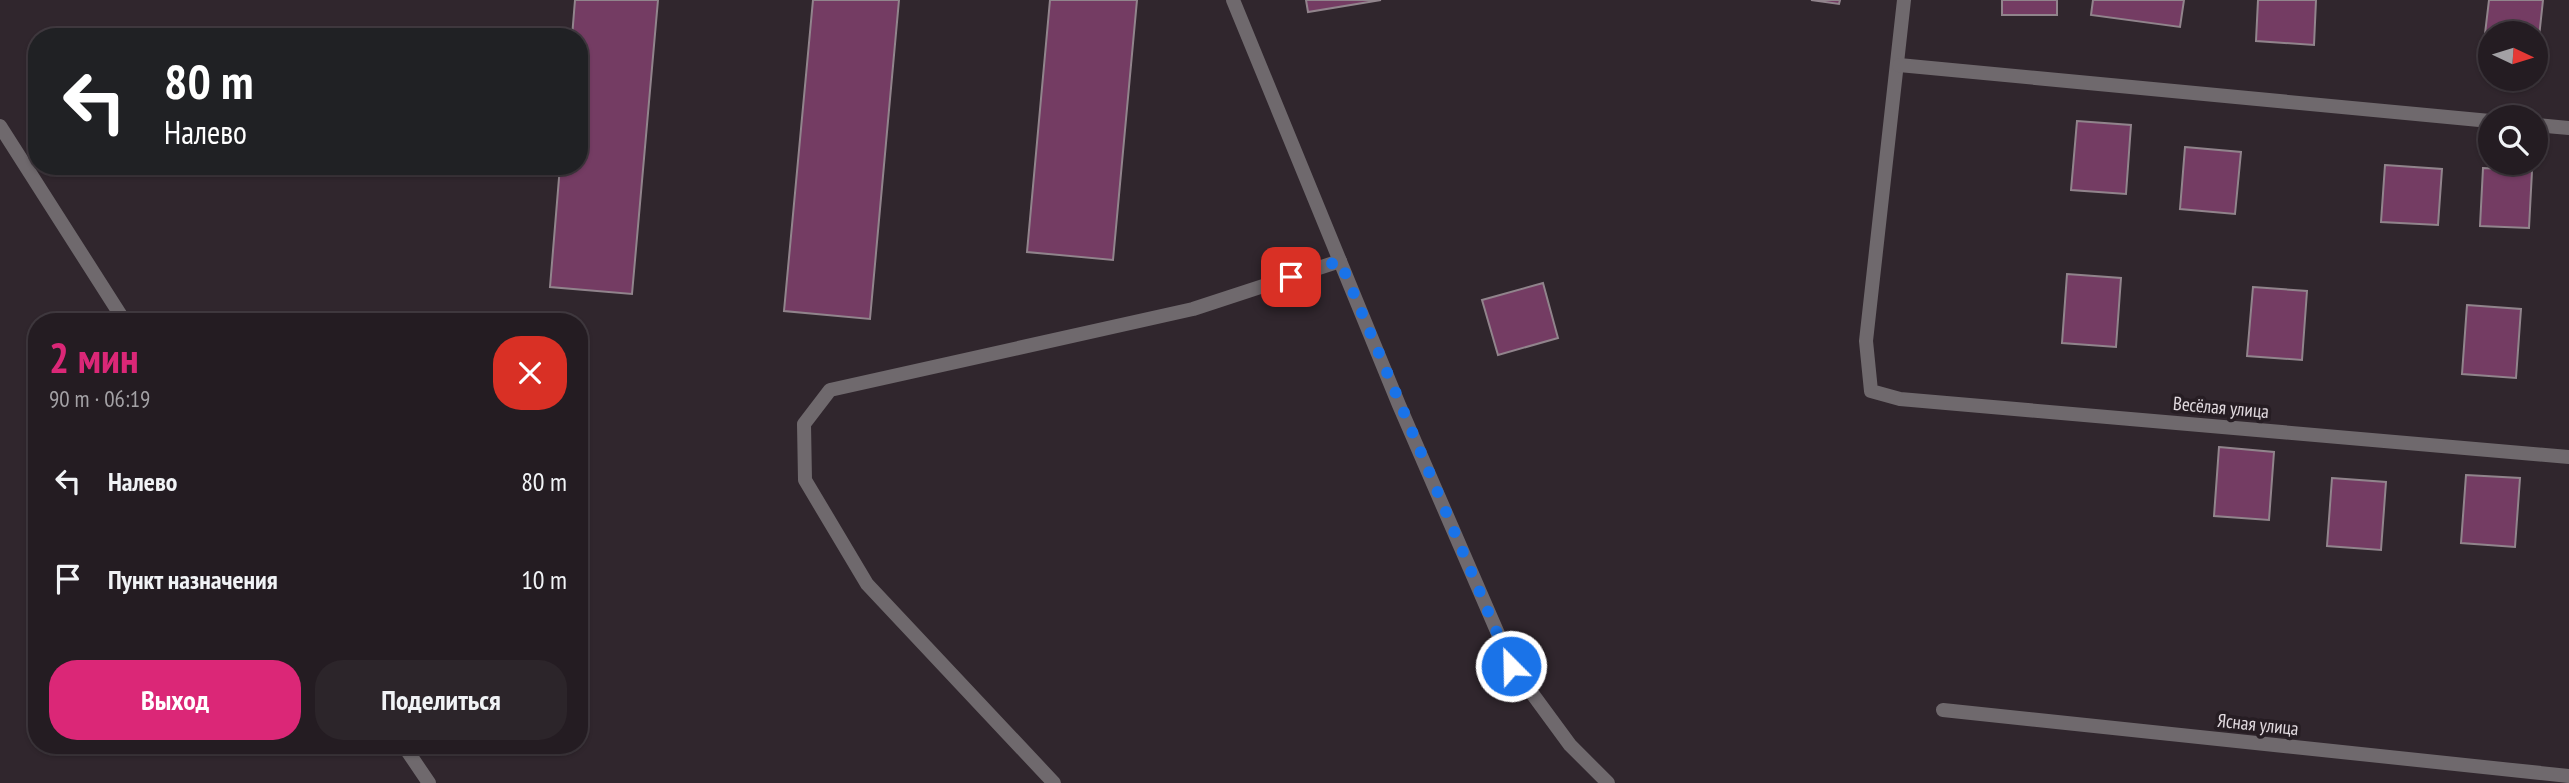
<!DOCTYPE html>
<html lang="ru">
<head>
<meta charset="utf-8">
<style>
	:root { --surface:#241c22; --page:#2c252a; --text:#f1f3f6; --muted:#a3a1a5; --line:#413a40; --accent:#db2777 }
	body { margin:0; font-family:"PT Sans Narrow",sans-serif; background:var(--page); color:var(--text); height:100vh; display:flex; flex-direction:column; font-size:26px; white-space:nowrap }
	* { box-sizing:border-box; margin:0 }
	p { font-size:23px; color:var(--muted) }
	.icon { flex:none; width:38px; height:38px; fill:none; stroke:currentColor; stroke-width:2; stroke-linecap:round; stroke-linejoin:round }
	.map { position:relative; flex:1; overflow:hidden }
	.panel { position:absolute; left:28px; top:313px; width:560px; height:441px; display:flex; flex-direction:column; background:var(--surface); border-radius:28px; box-shadow:0 2px 5px #0004,0 0 0 2px var(--line) }
	.panel>* { flex:none }
	.banner { position:absolute; left:28px; top:28px; width:560px; height:147px; border-radius:28px; box-shadow:0 2px 5px #0004,0 0 0 2px var(--line); background:#202124; color:#fff; overflow:hidden }
	.needle { width:46px; rotate:94deg }
	.fabs { position:absolute; left:2478px; top:21px; display:grid; gap:14px }
	.fabs a { display:grid; place-items:center; width:70px; height:70px; border-radius:50%; background:var(--surface); box-shadow:0 2px 5px #0004,0 0 0 2px var(--line); font-size:35px }
	.pin { position:absolute; display:grid; place-items:center; width:60px; height:60px; color:#fff; margin:-30px; border-radius:14px; box-shadow:0 4px 10px #0006 }
	.me { position:absolute; width:77px; margin:-38px; rotate:337deg; stroke-linejoin:round; filter:drop-shadow(0 0 5px #0008) }
	.turn { display:flex; align-items:center; gap:24px; height:147px; padding:0 21px; font-size:32px }
	.turn .icon { width:91px; height:91px; stroke-width:2.5 }
	.turn b { display:block; font-size:49px; line-height:60px }
	.round { display:grid; place-items:center; flex:none; width:74px; height:74px; border-radius:28px; background:var(--page) }
	.head { display:flex; align-items:center; justify-content:space-between; height:119px; padding:0 21px }
	h1 { font-size:42px; font-weight:700; line-height:52px; color:var(--accent) }
	.cta { display:flex; gap:14px; margin-top:auto; padding:14px 21px }
	.cta a { flex:1; height:80px; border-radius:28px; background:var(--accent); color:#fff; font-size:28px; font-weight:700; line-height:80px; text-align:center }
	.cta a+a { background:var(--page); color:var(--text) }
	ul { padding:0; list-style:none }
	li { display:flex; align-items:center; gap:21px; height:98px; padding:0 21px }
	li div { flex:1 }
	li b { display:block; font-size:26px }
	li em { font-style:normal }
	.map>svg:first-child { display:block }
	.building { fill:#743c63; stroke:#91848c; stroke-width:2 }
	.lines { fill:none; stroke-linecap:round; stroke-linejoin:round }
	.minor { stroke:#6f696d; stroke-width:14 }
	.route { stroke:#1a73e8; stroke-width:12; stroke-dasharray:0 21.6 }
	.labels { text-anchor:middle; stroke-width:7; stroke-linejoin:round; paint-order:stroke }
	.street-label { font-size:19px; fill:#e1dadf; stroke:#261d23 }
</style>
</head>
<body>
<div class="map">
<svg width="2569" height="783" viewBox="0 0 2569 783">
	<rect width="100%" height="100%" fill="#30262d"/>
	<g class="building">
		<polygon points="575,0 658,0 632,294 550,287 560,166 579,166 579,37 572,37"/>
		<polygon points="813,0 899,0 870,319 784,311"/>
		<polygon points="1050,0 1137,0 1113,260 1027,252"/>
		<polygon points="1306,0 1381,0 1308,12"/>
		<polygon points="1811,0 1840,0 1839,4"/>
		<rect x="2002" y="0" width="55" height="15"/>
		<polygon points="2093,0 2184,0 2180,27 2091,15"/>
		<polygon points="2258,0 2316,0 2314,45 2256,41"/>
		<polygon points="2489,0 2543,0 2536,65 2536,33 2490,33 2490,60 2482,59"/>
		<polygon points="2077,121 2131,125 2126,194 2071,190"/>
		<polygon points="2185,147 2241,152 2235,214 2180,209"/>
		<polygon points="2385,165 2442,169 2438,225 2381,222"/>
		<polygon points="2483,168 2532,171 2529,228 2480,226"/>
		<polygon points="2067,274 2121,278 2116,347 2062,343"/>
		<polygon points="1543,283 1558,338 1498,355 1482,300"/>
		<polygon points="2253,287 2307,291 2302,360 2247,356"/>
		<polygon points="2467,305 2521,309 2516,378 2462,374"/>
		<polygon points="2219,447 2274,452 2269,520 2214,516"/>
		<polygon points="2466,475 2520,478 2515,547 2461,543"/>
		<polygon points="2332,478 2386,482 2381,550 2327,546"/>
	</g>
	<g class="lines">
		<g class="minor">
			<polyline points="1233,0 1399,405 1512,666 1570,745 1608,783"/>
			<polyline points="1904,0 1866,341 1871,391 1900,399 2569,457"/>
			<polyline points="1899,65 2490,121"/>
			<polyline points="2536,125 2569,128"/>
			<polyline points="0,126 125,322"/>
			<polyline points="1943,710 2569,776"/>
			<polyline points="404,746 429,783"/>
			<polyline points="1054,783 867,584 805,480 804,424 830,390 1193,309 1340,261"/>
		</g>
	</g>
	<g class="lines">
		<polyline class="route" points="1291,277 1340,261 1511,666"/>
	</g>
	<g class="labels">
		<g class="street-label">
			<text transform="translate(2221 407) rotate(5)" y="7">Весёлая улица</text>
			<text transform="translate(2258 724) rotate(6)" y="7">Ясная улица</text>
		</g>
	</g>
</svg>
<div class="fabs">
<a><svg class="needle" viewBox="-14 -14 28 28"><path d="M0-13l5 13h-10z" fill="#e53935"/><path d="M0 13l5-13h-10z" fill="#a3a1a5"/></svg></a>
<a><svg class="icon" aria-label="search" viewBox="0 0 24 24"><circle cx="10" cy="10" r="6"/><path d="M15 15l6 6"/></svg></a>
</div>
<div class="pin" style="left:1291px;top:277px;background:#d93025"><svg class="icon" aria-label="arrive" viewBox="0 0 24 24"><path d="M6 21V4h12l-3 4 3 4H6"/></svg></div>
<svg class="me" style="left:1511px;top:666px" viewBox="-20 -20 40 40"><circle r="17" fill="#1a73e8" stroke="#fff" stroke-width="3"/><path d="M0-11L8 9 0 5-8 9z" fill="#fff"/></svg>
<div class="banner">
<div class="turn"><svg class="icon" aria-label="left" viewBox="0 0 24 24"><path d="M17 20v-9H6M10 6l-5 5 5 5"/></svg><div><b>80 m</b>Налево</div></div>
</div>
<section class="panel">
<div class="head"><div><h1>2 мин</h1><p>90 m · 06:19</p></div><a class="round" style="background:#d93025;color:#fff"><svg class="icon" aria-label="close" viewBox="0 0 24 24"><path d="M6 6l12 12M18 6L6 18"/></svg></a></div>
<ul>
<li><svg class="icon" aria-label="left" viewBox="0 0 24 24"><path d="M17 20v-9H6M10 6l-5 5 5 5"/></svg><div><b>Налево</b></div><em>80 m</em></li>
<li><svg class="icon" aria-label="arrive" viewBox="0 0 24 24"><path d="M6 21V4h12l-3 4 3 4H6"/></svg><div><b>Пункт назначения</b></div><em>10 m</em></li>
</ul>
<div class="cta"><a>Выход</a><a>Поделиться</a></div>
</section>
</div>
</body>
</html>
